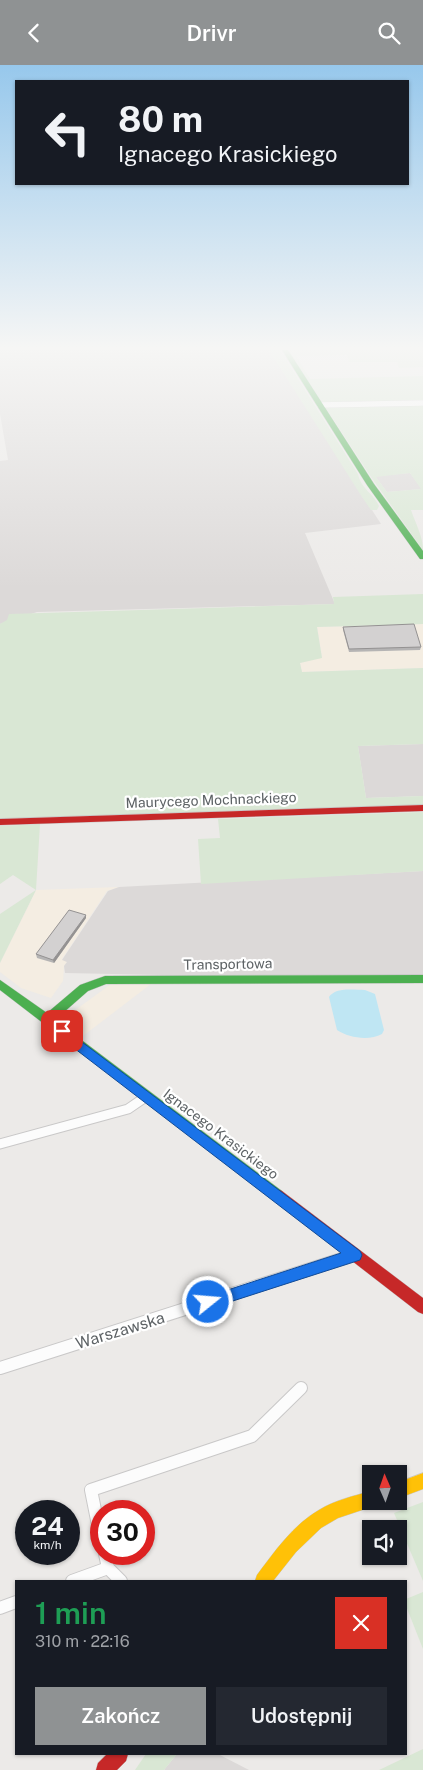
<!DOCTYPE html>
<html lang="pl">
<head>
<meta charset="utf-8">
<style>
	:root { --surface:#171b24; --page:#242831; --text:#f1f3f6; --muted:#9ea1a6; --accent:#8f9293 }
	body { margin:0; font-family:"Public Sans",sans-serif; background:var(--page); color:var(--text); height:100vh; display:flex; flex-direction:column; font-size:19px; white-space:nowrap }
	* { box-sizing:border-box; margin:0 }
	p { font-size:16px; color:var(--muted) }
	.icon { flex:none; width:28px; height:28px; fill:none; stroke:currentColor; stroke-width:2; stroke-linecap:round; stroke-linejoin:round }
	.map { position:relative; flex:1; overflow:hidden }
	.details { position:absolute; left:15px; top:1515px; width:392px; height:175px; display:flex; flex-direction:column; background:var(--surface); border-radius:0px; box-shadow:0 1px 4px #0004 }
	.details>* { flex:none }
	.banner { position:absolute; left:15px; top:15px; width:394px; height:105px; border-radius:0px; box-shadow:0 1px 4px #0004; background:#171b24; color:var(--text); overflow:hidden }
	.needle { width:32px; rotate:358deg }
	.tools { position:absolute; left:362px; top:1400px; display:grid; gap:10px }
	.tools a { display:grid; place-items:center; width:45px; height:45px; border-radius:0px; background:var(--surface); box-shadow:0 1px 4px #0004; font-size:25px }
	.speed { position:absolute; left:15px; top:1435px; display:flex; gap:10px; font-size:25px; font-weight:700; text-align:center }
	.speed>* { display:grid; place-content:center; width:65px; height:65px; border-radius:50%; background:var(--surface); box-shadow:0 1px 4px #0004; line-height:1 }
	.speed small { font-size:12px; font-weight:400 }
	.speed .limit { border:8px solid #d22; background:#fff; color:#111 }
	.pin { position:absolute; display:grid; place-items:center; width:42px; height:42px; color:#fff; margin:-21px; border-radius:10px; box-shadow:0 2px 8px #0006 }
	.me { position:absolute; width:55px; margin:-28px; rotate:73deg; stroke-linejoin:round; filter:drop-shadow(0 0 4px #0008) }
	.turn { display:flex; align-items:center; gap:18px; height:105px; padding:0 20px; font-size:22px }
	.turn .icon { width:65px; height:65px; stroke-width:2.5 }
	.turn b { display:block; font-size:35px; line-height:42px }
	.round { display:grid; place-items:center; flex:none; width:52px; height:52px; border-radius:0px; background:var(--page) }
	.head { display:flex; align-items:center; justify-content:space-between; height:85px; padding:0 20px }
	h1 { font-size:30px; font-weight:600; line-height:38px; color:#1e9e55 }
	.action { display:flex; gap:10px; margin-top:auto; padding:10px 20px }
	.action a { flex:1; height:58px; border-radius:0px; background:var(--accent); color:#fff; font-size:20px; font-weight:600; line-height:58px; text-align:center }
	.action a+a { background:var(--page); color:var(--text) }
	header { display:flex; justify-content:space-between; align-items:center; height:65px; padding:0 20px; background:var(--accent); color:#fff; font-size:22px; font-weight:600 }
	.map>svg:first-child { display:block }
	.commercial { fill:#f4ede2 }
	.industrial { fill:#dcd9d8 }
	.green { fill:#d9e7d4; fill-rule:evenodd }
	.water { fill:#bfe6f3 }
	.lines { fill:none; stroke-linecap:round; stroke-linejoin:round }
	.street-far2-casing { stroke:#c9c8c8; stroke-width:6 }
	.street-far1-casing { stroke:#c9c8c8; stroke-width:11 }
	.street-casing { stroke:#c9c8c8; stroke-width:14 }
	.fast-casing { stroke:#c8c8c8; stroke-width:1 }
	.slow-casing { stroke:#c8c8c8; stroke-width:1 }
	.jam-casing { stroke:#c8c8c8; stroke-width:1 }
	.street-far2 { stroke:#fcfcfc; stroke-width:5.5 }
	.street-far1 { stroke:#fcfcfc; stroke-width:9 }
	.street { stroke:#fcfcfc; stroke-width:12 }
	.fast { fill:#4caf50; fill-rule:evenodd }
	.slow { fill:#ffc107; fill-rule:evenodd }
	.jam { fill:#c62828; fill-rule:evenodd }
	.wall { fill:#b5b4b4 }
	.shaded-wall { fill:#949292 }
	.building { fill:#d3d1d1; stroke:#949292 }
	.route { fill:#1a73e8; stroke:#114b97 }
	.labels { text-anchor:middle; stroke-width:4.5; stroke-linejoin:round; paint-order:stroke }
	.street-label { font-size:14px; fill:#5d6265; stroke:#fff }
	.near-street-label { font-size:16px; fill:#5d6265; stroke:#fff }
</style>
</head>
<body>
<header><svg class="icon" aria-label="back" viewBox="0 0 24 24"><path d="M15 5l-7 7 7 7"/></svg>Drivr<svg class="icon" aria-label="search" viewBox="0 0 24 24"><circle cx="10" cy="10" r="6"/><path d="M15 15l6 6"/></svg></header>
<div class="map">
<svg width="423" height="1705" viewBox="0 0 423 1705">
	<rect width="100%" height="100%" fill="#eceae8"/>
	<g class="commercial">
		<polygon points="423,559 423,603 302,607 300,598 322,592 317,562"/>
		<polygon points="119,822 107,826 62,894 67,897 64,901 63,916 51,933 21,923 0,907 0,898 36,825"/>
		<polygon points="111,919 151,919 83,971 63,954"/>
	</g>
	<g class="industrial">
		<polygon points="0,285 269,285 381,459 305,468 335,539 37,547 0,559 0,396 8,395 0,349"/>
		<polygon points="410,408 422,424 387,427 375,411"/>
		<polygon points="423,679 423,731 366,733 358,681"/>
		<polygon points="423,806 423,910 211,911 65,908 64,901 67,897 62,895 108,826 119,822"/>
		<polygon points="177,1689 218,1689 249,1705 164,1705"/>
	</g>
	<g class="green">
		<path d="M269 285H280L358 409C361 424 374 429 379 441L377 445H371L362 432Z"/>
		<path d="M288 285H423V302L399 303 397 297H349L347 290 296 291 310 314 423 311V445H411C416 460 423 471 423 485L371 412ZM410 408 421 424 387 427 376 412Z"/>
		<polygon points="423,529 423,559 317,562 322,593 300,598 302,607 423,603 423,679 358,681 366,733 423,731 423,740 0,754 0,559 7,555 9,549 334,539 333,532"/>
		<polygon points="423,747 423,806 201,819 198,774 220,773 218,754"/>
		<polygon points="40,759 36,825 0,898 0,849 36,825 13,810 0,819 0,761"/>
		<polygon points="423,1437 423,1516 394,1448"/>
		<polygon points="423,1527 423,1584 406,1541 406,1534"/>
		<polygon points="423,1684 423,1705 379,1705"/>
		<polygon points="146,1689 177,1689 164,1705 135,1705"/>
	</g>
	<path class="water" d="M365 925 375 929 384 965 382 969C369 976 349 973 337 965L329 932C336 922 353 925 365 925Z"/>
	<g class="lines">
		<defs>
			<polyline id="street-far2" points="320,340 423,338"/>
			<g id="street-far1">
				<polyline points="0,1079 128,1044 147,1031"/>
				<polyline points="347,1192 355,1190"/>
			</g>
			<g id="street">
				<polyline points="0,1303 351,1191"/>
				<polyline points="101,1475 91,1425 252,1371 301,1323"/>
				<polyline points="105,1489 108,1503 121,1516"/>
				<polyline points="72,1516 108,1503"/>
				<polyline points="0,1543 16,1537"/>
			</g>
			<g id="fast">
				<polygon points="282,285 288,285 374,419 423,486 423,494 420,494 367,420"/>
				<polygon points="423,910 423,918 106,919 88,926 55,955 282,1126 284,1130 282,1134 277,1136 272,1134 0,925 0,915 47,948 80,920 105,911"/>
			</g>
			<g id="slow">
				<polygon points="423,1408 423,1424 399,1433 399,1417"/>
				<path d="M371 1426V1436H378L377 1440 338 1453 321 1463 296 1487 273 1516H255L257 1510C275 1486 293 1460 319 1445 335 1435 354 1431 371 1426Z"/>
			</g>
			<g id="jam">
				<polygon points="423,740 423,746 0,760 0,754"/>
				<polygon points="277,1124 282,1126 423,1233 423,1249 418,1247 272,1134 270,1130 272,1126"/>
				<polygon points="107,1689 128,1689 126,1696 117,1705 96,1705 98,1698"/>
			</g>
		</defs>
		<use href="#street-far2" class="street-far2-casing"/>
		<use href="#street-far1" class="street-far1-casing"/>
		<use href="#street" class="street-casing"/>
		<use href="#fast" class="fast-casing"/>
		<use href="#slow" class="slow-casing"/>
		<use href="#jam" class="jam-casing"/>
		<use href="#street-far2" class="street-far2"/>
		<use href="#street-far1" class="street-far1"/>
		<use href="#street" class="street"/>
		<use href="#fast" class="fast"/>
		<use href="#slow" class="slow"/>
		<use href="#jam" class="jam"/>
	</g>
	<g class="wall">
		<polygon points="343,562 421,582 420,585 349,587 343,565"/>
		<polygon points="86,853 54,898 37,893 36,889"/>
	</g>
	<polygon class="shaded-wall" points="86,850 86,853 54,898 53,895"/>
	<g class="building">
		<polygon points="414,559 421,582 349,584 343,562"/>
		<polygon points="69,845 86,850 53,895 36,889"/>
	</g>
	<linearGradient id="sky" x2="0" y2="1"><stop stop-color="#97c8ec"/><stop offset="0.54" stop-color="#f6f6f5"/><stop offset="1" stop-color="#f6f6f5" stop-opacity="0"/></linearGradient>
	<rect width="423" height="523" fill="url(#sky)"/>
	<polygon class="route" points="62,962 360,1186 362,1190 360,1195 208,1244 203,1242 201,1237 203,1233 341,1188 57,970 55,966 57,963"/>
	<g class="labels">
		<g class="street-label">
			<text transform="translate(211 735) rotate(-2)" y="5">Maurycego Mochnackiego</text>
			<text transform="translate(228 899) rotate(-1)" y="5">Transportowa</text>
			<text transform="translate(221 1069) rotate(37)" y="5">Ignacego Krasickiego</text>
		</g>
		<g class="near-street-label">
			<text transform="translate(120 1265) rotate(-17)" y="6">Warszawska</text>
		</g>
	</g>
</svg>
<div class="tools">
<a><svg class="needle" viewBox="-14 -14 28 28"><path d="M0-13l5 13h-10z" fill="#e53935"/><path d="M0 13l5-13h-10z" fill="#9ea1a6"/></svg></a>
<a><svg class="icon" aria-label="sound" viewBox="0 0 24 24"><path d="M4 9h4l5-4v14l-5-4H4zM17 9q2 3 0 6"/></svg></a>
</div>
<div class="speed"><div>24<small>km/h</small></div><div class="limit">30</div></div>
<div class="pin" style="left:62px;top:966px;background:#d93025"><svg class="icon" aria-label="arrive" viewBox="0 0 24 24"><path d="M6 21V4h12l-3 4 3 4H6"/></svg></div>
<svg class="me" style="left:208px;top:1237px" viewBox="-20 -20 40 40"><circle r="17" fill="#1a73e8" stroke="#fff" stroke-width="3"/><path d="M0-11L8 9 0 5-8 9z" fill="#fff"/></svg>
<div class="banner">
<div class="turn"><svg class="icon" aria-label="left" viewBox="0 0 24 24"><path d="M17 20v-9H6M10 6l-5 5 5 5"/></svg><div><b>80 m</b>Ignacego Krasickiego</div></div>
</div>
<section class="details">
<div class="head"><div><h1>1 min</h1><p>310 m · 22:16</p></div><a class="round" style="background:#d93025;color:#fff"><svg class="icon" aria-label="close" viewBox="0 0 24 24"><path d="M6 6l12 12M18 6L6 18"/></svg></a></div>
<div class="action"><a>Zakończ</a><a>Udostępnij</a></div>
</section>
</div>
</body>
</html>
